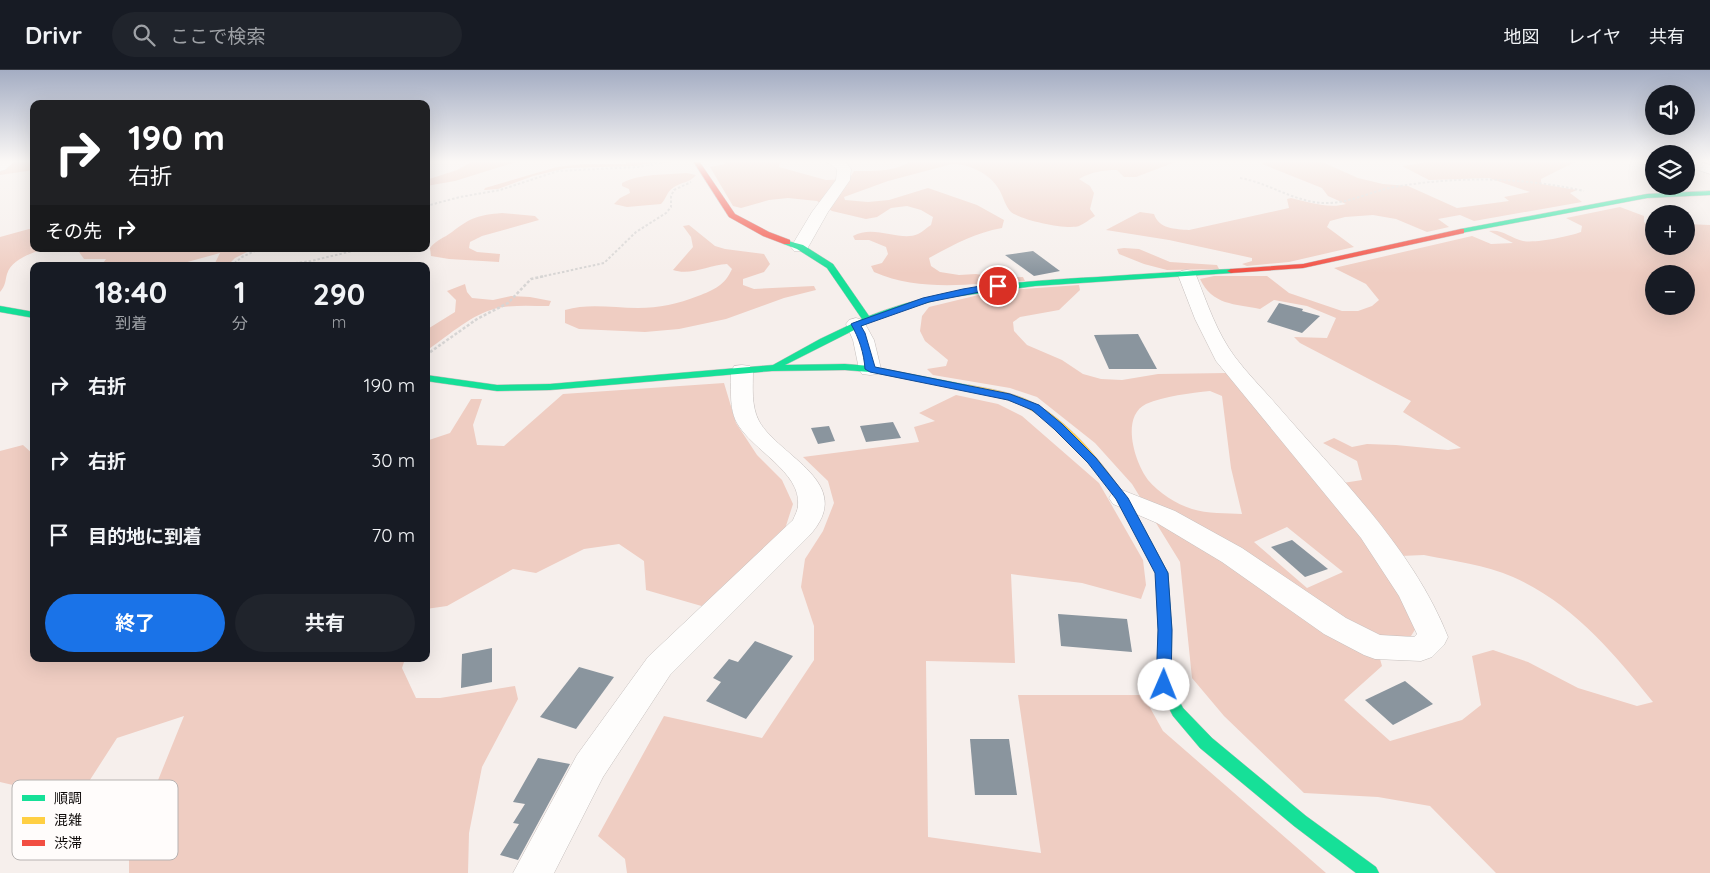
<!DOCTYPE html>
<html lang="ja">
<head>
<meta charset="utf-8">
<style>
	:root { --surface:#171b24; --page:#20242c; --text:#f1f3f6; --muted:#9ea1a6; --line:#363941; --accent:#1a73e8 }
	body { margin:0; font-family:Quicksand,"Noto Sans JP",sans-serif; background:var(--page); color:var(--text); height:100vh; display:flex; flex-direction:column; font-size:19px; white-space:nowrap }
	* { box-sizing:border-box; margin:0 }
	p { font-size:16px; color:var(--muted) }
	.icon { flex:none; width:28px; height:28px; fill:none; stroke:currentColor; stroke-width:2; stroke-linecap:round; stroke-linejoin:round }
	.map { position:relative; flex:1; overflow:hidden }
	.drawer { position:absolute; left:30px; top:192px; width:400px; height:400px; display:flex; flex-direction:column; background:var(--surface); border-radius:10px; box-shadow:0 5px 20px #0002 }
	.drawer>* { flex:none }
	.guide { position:absolute; left:30px; top:30px; width:400px; height:152px; border-radius:10px; box-shadow:0 5px 20px #0002; background:#202124; color:#fff; overflow:hidden }
	.tools { position:absolute; left:1645px; top:15px; display:grid; gap:10px }
	.tools a { display:grid; place-items:center; width:50px; height:50px; border-radius:50%; background:var(--surface); box-shadow:0 5px 20px #0002; font-size:25px }
	.pin { position:absolute; display:grid; place-items:center; width:42px; height:42px; color:#fff; margin:-21px; border:2px solid #fff; border-radius:50%; box-shadow:0 1px 5px #0007 }
	.me { position:absolute; width:55px; margin:-28px; rotate:1deg; stroke-linejoin:round; filter:drop-shadow(0 0 4px #0008) }
	.turn { display:flex; align-items:center; gap:18px; height:105px; padding:0 15px; font-size:22px }
	.turn .icon { width:65px; height:65px; stroke-width:2.5 }
	.turn b { display:block; font-size:35px; line-height:42px }
	.then { display:flex; align-items:center; height:48px; padding:0 15px; background:#0003; gap:10px; font-size:19px }
	.eta { display:flex; justify-content:space-evenly; align-items:center; height:85px; text-align:center }
	.eta b { font-size:30px; font-weight:700; line-height:35px }
	.button { display:flex; gap:10px; margin-top:auto; padding:10px 15px }
	.button a { flex:1; height:58px; border-radius:30px; background:var(--accent); color:#fff; font-size:20px; font-weight:700; line-height:58px; text-align:center }
	.button a+a { background:var(--page); color:var(--text) }
	ul { padding:0; list-style:none }
	li { display:flex; align-items:center; gap:15px; height:75px; padding:0 15px }
	li div { flex:1 }
	li b { display:block; font-size:19px }
	li em { font-style:normal }
	header { display:flex; align-items:center; gap:30px; box-sizing:border-box; height:70px; padding:0 25px; background:var(--surface); border-bottom:1px solid var(--line) }
	header strong { font-size:24px }
	nav { display:flex; gap:28px; margin-inline-start:auto; font-size:18px }
	.search { width:350px; height:45px; background:var(--page); display:flex; align-items:center; gap:12px; box-sizing:border-box; padding:0 18px; border-radius:28px; color:var(--muted); font-size:19px }
	.map>svg:first-child { display:block }
	.green { fill:#efcdc2; fill-rule:evenodd }
	.building { fill:#8a959e }
	.lines { fill:none; stroke-linecap:round; stroke-linejoin:round }
	.street-casing { stroke:#c6c0be; stroke-width:1 }
	.fast-casing { stroke:#c6c0be; stroke-width:1 }
	.slow-casing { stroke:#c6c0be; stroke-width:1 }
	.jam-casing { stroke:#c6c0be; stroke-width:1 }
	.path-far1 { stroke:#d7d5d4; stroke-width:2; stroke-dasharray:2.5 2; stroke-linecap:butt }
	.path { stroke:#d7d5d4; stroke-width:2.5; stroke-dasharray:3 2; stroke-linecap:butt }
	.street { fill:#fefdfc; fill-rule:evenodd }
	.fast { fill:#16e098; fill-rule:evenodd }
	.slow { fill:#ffcf43; fill-rule:evenodd }
	.jam { fill:#f24e42; fill-rule:evenodd }
	.route { fill:#1a73e8; stroke:#114b97 }
	.key { fill:#fffcfb; stroke:#b7b3b2; stroke-width:1 }
	.key-label { font-size:14px; fill:#0e0a09 }
</style>
</head>
<body>
<header>
<strong>Drivr</strong>
<div class="search"><svg class="icon" aria-label="search" viewBox="0 0 24 24"><circle cx="10" cy="10" r="6"/><path d="M15 15l6 6"/></svg>ここで検索</div>
<nav><a>地図</a><a>レイヤ</a><a>共有</a></nav>
</header>
<div class="map">
<svg width="1710" height="803" viewBox="0 0 1710 803">
	<rect width="100%" height="100%" fill="#f6efec"/>
	<g class="green">
		<polygon points="13,91 34,91 34,100 0,105 0,102"/>
		<polygon points="473,91 519,91 455,111 426,116 426,110 457,100"/>
		<polygon points="603,91 662,91 636,96 567,98 533,106 498,119 484,120 485,118 557,97 582,94 626,94 626,92"/>
		<path d="M724 91H780L779 97 826 110 849 109 854 101C874 101 895 102 911 91H1178L1136 107H1124L1117 100C1103 100 1091 102 1079 109L1090 116 1094 123 1090 139 1095 146C1090 149 1084 154 1079 156 1066 160 1021 150 1011 142 1006 137 1003 127 1000 121 991 104 970 94 952 94L888 111 844 127 845 130 868 132 889 130 928 118 977 135 1004 150 1002 158C974 163 953 175 929 188L931 196 940 202 959 205 976 204 1001 208 1023 207 1025 211C975 213 922 223 874 202L871 196 882 193 888 184 886 177 869 170H855L853 166C874 154 900 172 918 164 923 162 927 157 931 155L933 147 921 140 907 136 891 138 877 147 866 149 832 141 817 131 788 128 769 130 741 138 733 136 710 97 725 94Z"/>
		<path d="M1264 91H1320L1358 108 1383 114 1408 116 1457 138 1509 131 1504 127 1530 122 1489 108 1429 110 1402 96 1436 91H1577L1541 109V114L1577 120 1570 123 1582 132 1474 151 1460 145 1438 149 1449 157 1427 162 1396 149 1373 145 1345 147 1330 151 1327 157 1354 177 1289 192 1247 196 1242 194 1252 191V188L1169 170 1106 160 1140 142 1154 144C1159 159 1175 159 1189 160L1289 138 1287 129 1291 128C1308 132 1329 139 1346 134L1328 126 1322 118 1262 94Z"/>
		<path d="M687 103 696 105C690 113 681 112 674 117 666 122 667 128 661 134L627 137 614 134 620 128 630 123 629 119 622 116V113C641 103 666 105 687 103Z"/>
		<path d="M1620 137 1644 146V152L1654 158V176H1686V154L1710 155V803H1496L1430 736 1378 727 1304 723 1224 646 1192 608 1180 492 1132 414 1095 373 1037 327 1010 318 933 305 927 299 946 296 948 290 925 271 920 261 922 246 929 237 995 221 1079 215 1080 220 1059 240 1020 247 1013 252 1014 261 1027 275 1062 290 1083 304 1101 309 1122 310 1158 304 1227 303 1324 416 1362 410 1357 391 1323 373 1334 368 1352 377 1367 374 1396 375 1448 380 1461 378 1403 342 1411 331 1300 273 1294 267 1327 268 1336 248 1307 236 1274 230 1260 239C1235 234 1212 235 1200 209L1214 206H1267L1289 223 1342 241H1358L1372 236 1379 230 1366 214 1334 198 1472 166 1491 174 1513 173 1489 161C1503 159 1510 168 1523 171 1537 173 1567 167 1581 162L1582 156 1566 148ZM1654 204H1686V236H1654ZM1210 321 1222 326 1231 398 1242 444C1227 443 1207 444 1192 439 1176 434 1159 423 1148 410 1135 393 1120 347 1146 334 1164 326 1191 323 1210 321ZM1287 457 1343 502 1307 518 1254 472ZM1424 485C1454 491 1485 495 1513 507 1571 532 1615 584 1653 632L1637 636 1578 618 1528 592 1493 580 1472 586 1481 635 1462 650 1390 671 1344 630 1382 596 1374 568 1411 566 1416 558 1400 522 1377 487Z"/>
		<path d="M502 143 535 146 539 150 482 166 470 172 469 178 477 182 500 184 499 192 449 189 431 186 430 178C436 170 444 168 452 162 470 148 478 145 502 143Z"/>
		<path d="M689 155 715 176 725 179 764 184 770 194 764 202 743 209V215L754 219 814 216 816 220 784 228 726 249 679 259 645 262 579 259 565 253V240C589 233 613 238 638 238 659 238 678 234 698 226 714 220 725 215 732 199L727 194C709 195 690 206 673 200L693 177 691 167 683 156Z"/>
		<path d="M29 159H34V179H43C30 184 12 189 7 204 5 211 6 215 0 222V167Z"/>
		<polygon points="1124,178 1139,179 1170,192 1217,195 1219,199 1167,200 1144,194 1119,184 1117,179"/>
		<polygon points="77,179 253,179 235,188 228,195 214,195 220,183 173,196 101,196 106,189 84,189"/>
		<path d="M465 214 467 222 472 228 493 230 511 226 530 227 551 231 549 236C530 236 510 234 491 240 470 246 445 268 426 281V260L455 242 456 230 447 221Z"/>
		<polygon points="724,313 736,353 757,385 782,410 793,434 784,462 705,537 646,520 644,491 619,474 584,479 536,503 513,499 447,536 426,539 426,371 450,363 471,329 482,329 473,355 477,375 504,376 563,324"/>
		<polygon points="956,325 998,334 1022,346 1099,413 1143,490 1146,515 1141,529 1082,513 1011,504 1015,593 926,591 928,767 1041,783 1018,625 1143,625 1163,661 1326,803 627,803 625,789 598,766 664,646 762,668 814,590 814,556 801,517 805,489 823,461 834,433 828,411 803,387 919,372 914,357 935,351 919,343"/>
		<polygon points="23,375 34,385 34,589 405,589 402,598 416,628 440,628 515,616 518,629 482,697 469,763 468,803 129,803 129,782 184,646 117,668 77,730 0,712 0,381"/>
	</g>
	<g class="building">
		<polygon points="1033,181 1060,201 1034,206 1005,185"/>
		<polygon points="1279,233 1303,239 1302,241 1320,246 1302,263 1267,252"/>
		<polygon points="1138,264 1157,299 1109,299 1094,265"/>
		<polygon points="893,352 901,368 866,372 860,356"/>
		<polygon points="829,356 835,371 818,374 811,358"/>
		<polygon points="1292,470 1328,499 1305,507 1271,477"/>
		<polygon points="1058,544 1127,549 1132,582 1061,576"/>
		<polygon points="755,571 793,586 746,649 706,631 721,612 713,608 729,589 738,592"/>
		<polygon points="492,578 492,612 461,618 462,584"/>
		<polygon points="579,597 614,607 576,659 540,647"/>
		<polygon points="1405,611 1433,634 1393,655 1365,630"/>
		<polygon points="970,669 1009,669 1017,725 975,725"/>
		<polygon points="538,688 570,694 518,790 500,785 519,754 513,753 525,734 513,732"/>
	</g>
	<g class="lines">
		<defs>
			<g id="street">
				<polygon points="0,91 15,91 5,100 0,101"/>
				<polygon points="825,91 845,91 851,99 850,110 828,142 806,181 794,181 791,177 812,142 836,110 837,99"/>
				<polygon points="1686,91 1698,91 1710,95 1710,104 1686,96"/>
				<path d="M1187 200 1193 201 1196 205C1207 233 1217 263 1235 287 1247 303 1262 318 1275 333 1337 405 1413 478 1448 567L1444 575 1432 587 1421 591 1375 589 1364 585 1324 564 1222 492 1157 453 1113 434 1109 428 1113 422 1122 420 1175 441 1242 478 1346 548 1380 565 1414 567 1417 564 1399 526 1361 468 1216 291 1195 249 1178 205 1181 201Z"/>
				<polygon points="856,248 863,250 874,270 881,299 878,304 870,305 862,304 859,299 853,270 846,254 849,250"/>
				<path d="M742 295 750 296 753 301C753 317 751 336 759 351 779 387 858 413 809 466L670 605 603 707 554 803H513L577 685 648 587 793 450C795 445 798 440 798 435 801 402 752 380 737 353 732 344 731 333 731 323 731 314 729 304 734 296Z"/>
			</g>
			<g id="fast">
				<polygon points="1710,121 1710,125 1647,128 1461,163 1457,161 1461,159 1647,124"/>
				<path d="M784 170 803 175 833 194 869 246C942 217 1020 211 1098 207 1142 204 1187 201 1231 199L1235 201 1231 203 1035 216 945 228 904 239 872 251 785 295 845 294 870 296 973 316 974 318 969 321 870 302 845 300 772 301 550 320 497 321 426 311V305L497 315 550 314 773 295 820 269 862 249 827 198 797 179 784 174Z"/>
				<polygon points="0,236 34,242 34,248 0,242"/>
				<polygon points="1139,456 1145,460 1168,503 1172,560 1171,615 1183,638 1212,668 1306,746 1376,797 1379,803 1356,803 1294,756 1200,678 1173,646 1157,615 1158,560 1156,503 1133,460"/>
			</g>
			<path id="slow" d="M969 315C990 319 1012 322 1032 332 1076 354 1123 417 1145 460L1143 463H1135C1127 450 1121 435 1112 422 1092 393 1054 350 1021 335 1003 327 984 325 965 320L964 318 965 316Z"/>
			<g id="jam">
				<polygon points="693,91 699,91 735,144 769,162 790,170 790,174 784,174 763,166 729,147"/>
				<polygon points="1461,159 1464,159 1464,163 1303,198 1231,203 1227,201 1231,199 1303,194"/>
			</g>
		</defs>
		<use href="#street" class="street-casing"/>
		<use href="#fast" class="fast-casing"/>
		<use href="#slow" class="slow-casing"/>
		<use href="#jam" class="jam-casing"/>
		<g class="path-far1">
			<path d="M1240 108C1270 113 1297 134 1328 133 1350 133 1372 121 1394 117 1458 106 1521 107 1584 121"/>
			<polyline points="426,136 460,127 500,120 558,101 638,97 670,91"/>
			<polyline points="231,196 242,187 259,179"/>
			<polyline points="273,196 311,191 361,179"/>
			<polyline points="540,207 604,193 636,162 666,143 671,137 671,126 674,120 691,112"/>
		</g>
		<polyline class="path" points="426,285 477,249 508,233 531,209 545,206"/>
		<use href="#street" class="street"/>
		<use href="#fast" class="fast"/>
		<use href="#slow" class="slow"/>
		<use href="#jam" class="jam"/>
	</g>
	<linearGradient id="sky" x2="0" y2="1"><stop stop-color="#a4adc3"/><stop offset="0.45" stop-color="#fbf8f6"/><stop offset="1" stop-color="#fbf8f6" stop-opacity="0"/></linearGradient>
	<rect width="1710" height="203" fill="url(#sky)"/>
	<path class="route" d="M998 213 1000 214V218L929 232 861 256 865 263 875 297 1010 324 1039 335 1062 354 1096 388 1128 428 1168 503 1172 560 1171 615 1169 619 1164 621 1159 619 1156 615 1158 560 1155 503 1116 429 1088 393 1054 359 1032 340 1008 330 870 302 865 299C864 283 859 268 851 254L853 253 923 228 963 219Z"/>
	<rect x="12" y="710" width="166" height="80" rx="8" class="key"/>
	<rect x="22" y="725" width="23" height="6" fill="#16e098"/>
	<rect x="22" y="747" width="23" height="7" fill="#ffcf43"/>
	<rect x="22" y="770" width="23" height="6" fill="#f24e42"/>
	<g class="key-label">
		<text x="54" y="733">順調</text>
		<text x="54" y="755">混雑</text>
		<text x="54" y="778">渋滞</text>
	</g>
</svg>
<div class="tools">
<a><svg class="icon" aria-label="sound" viewBox="0 0 24 24"><path d="M4 9h4l5-4v14l-5-4H4zM17 9q2 3 0 6"/></svg></a>
<a><svg class="icon" aria-label="layers" viewBox="0 0 24 24"><path d="M12 4l9 5-9 5-9-5zM3 14l9 5 9-5"/></svg></a>
<a>+</a>
<a>−</a>
</div>
<div class="pin" style="left:998px;top:216px;background:#d93025"><svg class="icon" aria-label="arrive" viewBox="0 0 24 24"><path d="M6 21V4h12l-3 4 3 4H6"/></svg></div>
<svg class="me" style="left:1164px;top:615px" viewBox="-20 -20 40 40"><circle r="19" fill="#fff"/><path d="M0-13L10 11 0 6-10 11z" fill="#1a73e8"/></svg>
<div class="guide">
<div class="turn"><svg class="icon" aria-label="right" viewBox="0 0 24 24"><path d="M7 20v-9h11M14 6l5 5-5 5"/></svg><div><b>190 m</b>右折</div></div>
<div class="then">その先<svg class="icon" aria-label="right" viewBox="0 0 24 24"><path d="M7 20v-9h11M14 6l5 5-5 5"/></svg></div>
</div>
<section class="drawer">
<div class="eta">
<div><b>18:40</b><p>到着</p></div>
<div><b>1</b><p>分</p></div>
<div><b>290</b><p>m</p></div>
</div>
<ul>
<li><svg class="icon" aria-label="right" viewBox="0 0 24 24"><path d="M7 20v-9h11M14 6l5 5-5 5"/></svg><div><b>右折</b></div><em>190 m</em></li>
<li><svg class="icon" aria-label="right" viewBox="0 0 24 24"><path d="M7 20v-9h11M14 6l5 5-5 5"/></svg><div><b>右折</b></div><em>30 m</em></li>
<li><svg class="icon" aria-label="arrive" viewBox="0 0 24 24"><path d="M6 21V4h12l-3 4 3 4H6"/></svg><div><b>目的地に到着</b></div><em>70 m</em></li>
</ul>
<div class="button"><a>終了</a><a>共有</a></div>
</section>
</div>
</body>
</html>
